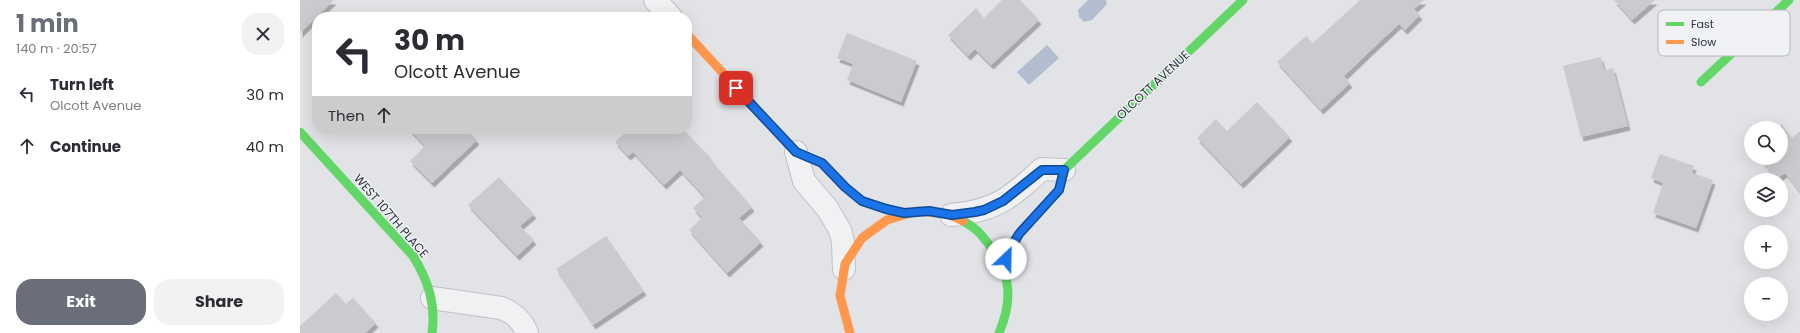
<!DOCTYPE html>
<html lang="en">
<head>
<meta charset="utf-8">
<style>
	:root { --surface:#fff; --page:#f2f2f3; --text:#2b2b33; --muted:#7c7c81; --accent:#6a6e79 }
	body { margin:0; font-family:Poppins,sans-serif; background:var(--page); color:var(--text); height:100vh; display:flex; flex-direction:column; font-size:15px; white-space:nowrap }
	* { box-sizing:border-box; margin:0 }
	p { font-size:13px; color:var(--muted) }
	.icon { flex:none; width:22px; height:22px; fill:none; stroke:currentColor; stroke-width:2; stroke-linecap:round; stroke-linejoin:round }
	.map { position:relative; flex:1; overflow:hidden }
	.drawer { display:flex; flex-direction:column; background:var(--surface); width:300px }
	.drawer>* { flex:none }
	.guide { position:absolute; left:12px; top:12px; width:380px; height:122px; border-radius:16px; box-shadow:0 4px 16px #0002; background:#fff; color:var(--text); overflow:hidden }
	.fabs { position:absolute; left:1444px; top:121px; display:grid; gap:8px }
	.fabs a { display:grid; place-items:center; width:44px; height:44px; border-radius:50%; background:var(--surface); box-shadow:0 4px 16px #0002; font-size:20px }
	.pin { position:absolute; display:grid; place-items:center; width:34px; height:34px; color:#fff; margin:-17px; border-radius:8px; box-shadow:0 2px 6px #0006 }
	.me { position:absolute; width:44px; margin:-22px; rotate:24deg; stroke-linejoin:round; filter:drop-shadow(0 0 3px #0008) }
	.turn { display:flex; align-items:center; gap:14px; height:84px; padding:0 16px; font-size:18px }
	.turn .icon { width:52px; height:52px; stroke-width:2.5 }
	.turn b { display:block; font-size:28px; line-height:34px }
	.then { display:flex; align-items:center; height:38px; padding:0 16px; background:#0003; gap:8px; font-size:15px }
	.round { display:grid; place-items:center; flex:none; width:42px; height:42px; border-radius:16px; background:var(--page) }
	.summary { display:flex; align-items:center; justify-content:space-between; height:68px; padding:0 16px }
	h1 { font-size:24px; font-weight:700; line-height:30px; color:var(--accent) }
	.button { display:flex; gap:8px; margin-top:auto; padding:8px 16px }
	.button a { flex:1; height:46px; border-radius:16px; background:var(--accent); color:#fff; font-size:16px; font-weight:700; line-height:46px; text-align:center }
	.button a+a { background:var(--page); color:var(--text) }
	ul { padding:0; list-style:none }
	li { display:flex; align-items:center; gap:12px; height:52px; padding:0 16px }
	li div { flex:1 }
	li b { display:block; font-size:15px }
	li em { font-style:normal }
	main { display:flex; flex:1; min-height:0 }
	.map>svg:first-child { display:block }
	.water { fill:#b2bdcf }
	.building { fill:#cacbce; filter:url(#shadow) }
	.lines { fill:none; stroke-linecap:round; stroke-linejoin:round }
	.street-casing { stroke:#c0c1c4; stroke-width:24 }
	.street { stroke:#f0f1f3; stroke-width:22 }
	.fast { stroke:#63d668; stroke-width:9 }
	.slow { stroke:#ff974d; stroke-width:9 }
	.route-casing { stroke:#114b97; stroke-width:10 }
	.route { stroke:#1a73e8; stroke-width:7 }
	.labels { text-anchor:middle; stroke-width:3; stroke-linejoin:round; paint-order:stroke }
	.street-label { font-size:12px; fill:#2a2f3e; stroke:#eff1f5 }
	.key { fill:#eff1f5; stroke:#b4b7be; stroke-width:1 }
	.key-label { font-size:11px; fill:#2a2f3e }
</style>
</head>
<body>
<main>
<section class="drawer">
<div class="summary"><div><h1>1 min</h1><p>140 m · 20:57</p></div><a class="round"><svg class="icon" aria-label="close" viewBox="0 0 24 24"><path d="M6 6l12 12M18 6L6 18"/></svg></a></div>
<ul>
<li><svg class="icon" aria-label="left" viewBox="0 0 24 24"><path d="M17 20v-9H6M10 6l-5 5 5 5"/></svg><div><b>Turn left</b><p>Olcott Avenue</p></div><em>30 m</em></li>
<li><svg class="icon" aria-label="ahead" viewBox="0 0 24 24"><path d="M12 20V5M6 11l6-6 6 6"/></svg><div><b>Continue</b></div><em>40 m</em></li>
</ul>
<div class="button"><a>Exit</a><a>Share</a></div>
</section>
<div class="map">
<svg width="1500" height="333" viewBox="0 0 1500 333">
	<defs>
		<filter id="shadow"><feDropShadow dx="2.5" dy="4.5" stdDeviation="0" flood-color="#0004"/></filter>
	</defs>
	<rect width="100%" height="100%" fill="#e2e3e6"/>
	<g class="water">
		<polygon points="788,0 806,0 807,4 792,20 784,22 779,17 778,10"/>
		<polygon points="747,45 759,58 729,85 717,72"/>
	</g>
	<g class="building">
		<polygon points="0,0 34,0 0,33"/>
		<polygon points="702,0 720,0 739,20 691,65 675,49 668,56 648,35 676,8 684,18"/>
		<polygon points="1060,0 1124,0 1114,9 1120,15 1105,30 1099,24 1069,52 1044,76 1050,83 1021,110 977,62 1006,36 1013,43"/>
		<polygon points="1314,0 1355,0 1332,20"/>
		<polygon points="547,33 617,61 601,102 547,80 553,64 537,58"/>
		<polygon points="1301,57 1304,71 1313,68 1328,126 1281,137 1263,66"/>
		<polygon points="957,102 990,137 941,184 897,138 916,119 927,131"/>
		<polygon points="1481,123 1492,138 1500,131 1500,192 1485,173 1476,179 1460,158 1481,158"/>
		<polygon points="109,129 166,129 177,140 132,183 110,161 125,146"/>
		<polygon points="329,129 383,129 411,158 410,159 452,207 439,218 461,242 427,273 389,230 402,218 393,208 405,197 380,170 364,185 333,152 328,156 315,142"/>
		<polygon points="1360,154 1394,166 1392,173 1413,180 1396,228 1353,213 1363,183 1351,178"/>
		<polygon points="199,177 234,214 220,226 234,240 217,256 168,205"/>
		<polygon points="306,236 344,291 293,325 256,269"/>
		<polygon points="36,293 46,304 53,298 76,323 65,333 0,333 0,326"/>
	</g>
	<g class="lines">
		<defs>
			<g id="street">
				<polyline points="355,0 371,17"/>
				<polyline points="496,152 504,181 527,208 540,230 543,242 544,269"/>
				<path d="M651 215C696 211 710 198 742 169L764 170"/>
				<path d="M132 298 201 308C214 313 222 320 227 333"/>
			</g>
		</defs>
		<use href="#street" class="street-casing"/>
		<use href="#street" class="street"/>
		<g class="fast">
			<polyline points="1401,82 1489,0"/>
			<path d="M0 132 113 256C128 280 136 304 132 333"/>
			<polyline points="479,134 496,152 522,163 545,187 562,201 603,213"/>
			<path d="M663 221C677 229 680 233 690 246 711 275 713 300 699 333"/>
			<polyline points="704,269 709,251 719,234 759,190 764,170 943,0"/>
		</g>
		<g class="slow">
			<polyline points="387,34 479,134"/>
			<polyline points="550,333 540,296 545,264 562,238 587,220 617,211 648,214 663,221"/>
		</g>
	</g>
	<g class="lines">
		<defs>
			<polyline id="route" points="436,88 496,152 522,163 545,187 562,201 586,209 604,213 629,211 652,215 675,212 684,210 703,201 742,170 764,170 759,190 719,234 709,251 706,259"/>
		</defs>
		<use href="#route" class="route-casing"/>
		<use href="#route" class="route"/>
	</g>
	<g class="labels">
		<g class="street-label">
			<text transform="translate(853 85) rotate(-43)" y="4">OLCOTT AVENUE</text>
			<text transform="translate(91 216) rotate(49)" y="4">WEST 107TH PLACE</text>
		</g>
	</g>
	<rect x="1358" y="10" width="132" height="46" rx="6" class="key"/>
	<rect x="1366" y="22" width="18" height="4" fill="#63d668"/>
	<rect x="1366" y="40" width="18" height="4" fill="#ff974d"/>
	<g class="key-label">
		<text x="1391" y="28">Fast</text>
		<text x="1391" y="46">Slow</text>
	</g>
</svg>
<div class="fabs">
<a><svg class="icon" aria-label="search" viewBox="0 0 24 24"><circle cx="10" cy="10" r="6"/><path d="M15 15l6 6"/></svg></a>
<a><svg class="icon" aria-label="layers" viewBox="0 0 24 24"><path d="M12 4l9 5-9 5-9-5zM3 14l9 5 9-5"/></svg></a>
<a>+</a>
<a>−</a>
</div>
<div class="pin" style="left:436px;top:88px;background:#d93025"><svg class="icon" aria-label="arrive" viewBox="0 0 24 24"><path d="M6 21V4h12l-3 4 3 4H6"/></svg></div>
<svg class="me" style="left:706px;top:259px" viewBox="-20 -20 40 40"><circle r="19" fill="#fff"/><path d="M0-13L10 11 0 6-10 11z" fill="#1a73e8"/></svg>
<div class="guide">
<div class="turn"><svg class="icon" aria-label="left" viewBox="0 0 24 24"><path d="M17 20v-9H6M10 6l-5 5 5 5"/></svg><div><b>30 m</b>Olcott Avenue</div></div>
<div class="then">Then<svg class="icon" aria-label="ahead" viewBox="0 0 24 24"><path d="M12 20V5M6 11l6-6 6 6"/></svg></div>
</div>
</div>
</main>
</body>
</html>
